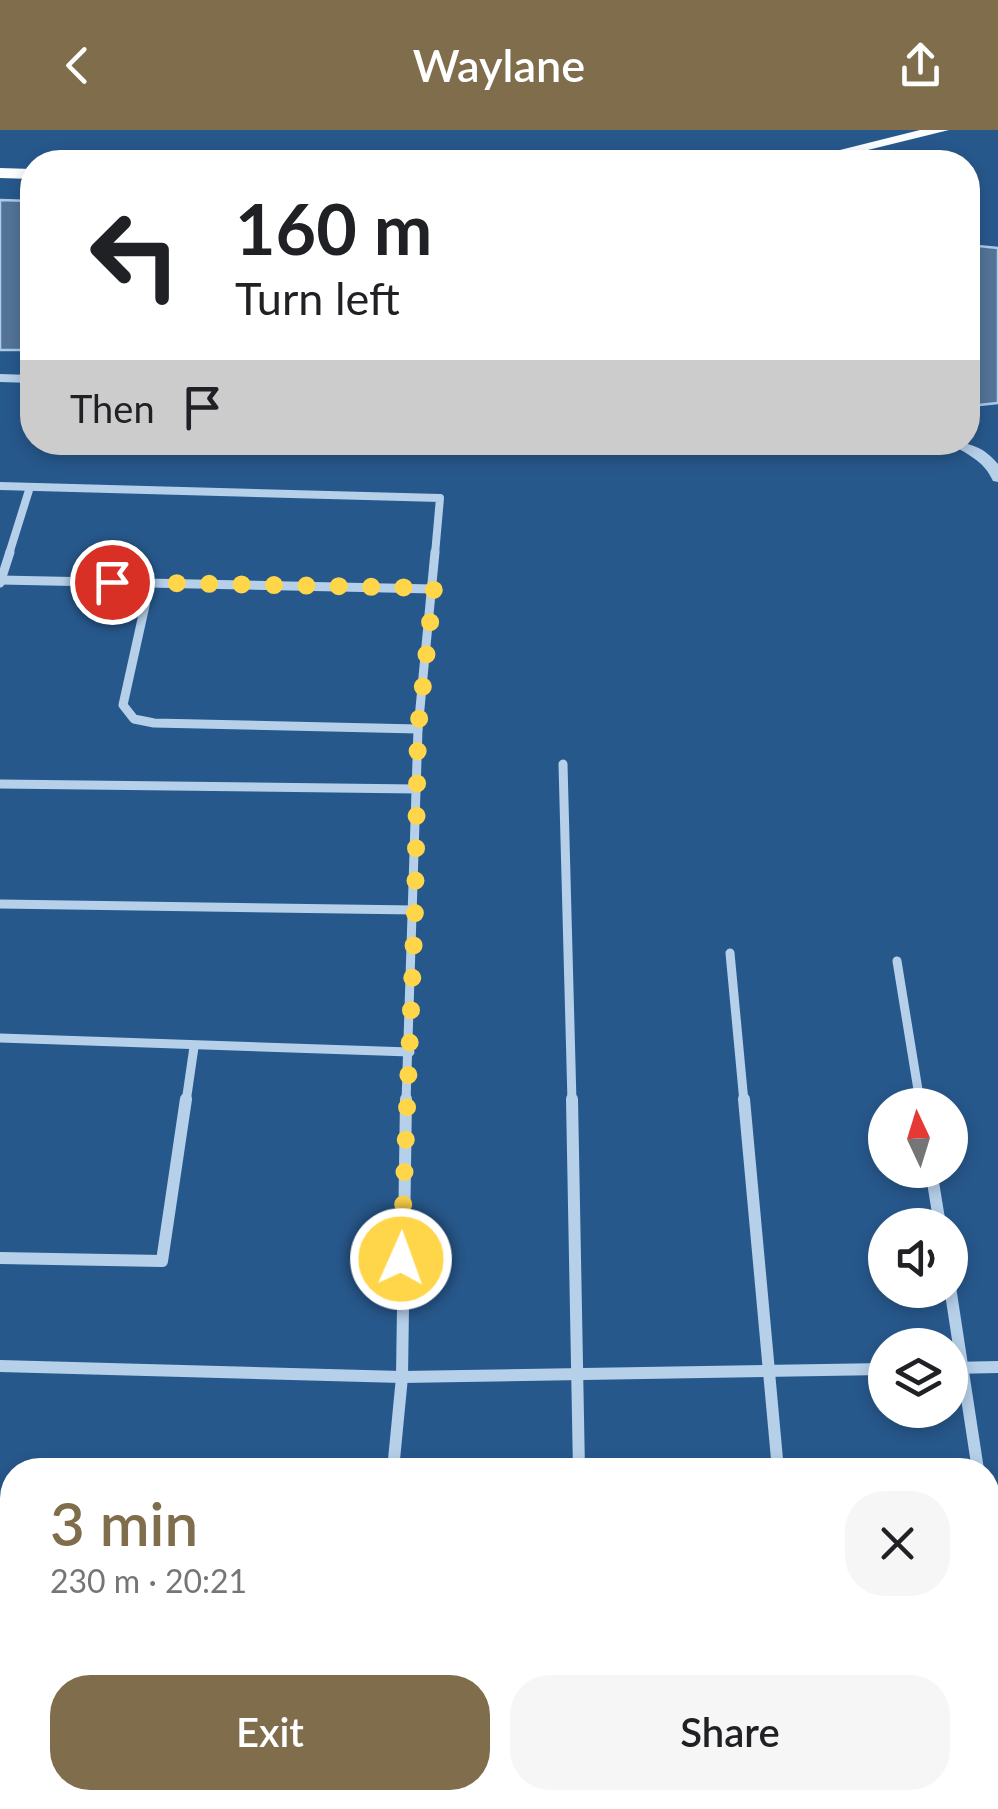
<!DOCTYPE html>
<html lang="en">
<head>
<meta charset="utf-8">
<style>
	:root { --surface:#fff; --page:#f6f6f6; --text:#202124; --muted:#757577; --accent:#7f6d4c }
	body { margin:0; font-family:Lato,sans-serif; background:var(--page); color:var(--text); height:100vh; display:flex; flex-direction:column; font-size:38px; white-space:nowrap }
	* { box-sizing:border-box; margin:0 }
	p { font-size:32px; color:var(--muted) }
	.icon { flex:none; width:55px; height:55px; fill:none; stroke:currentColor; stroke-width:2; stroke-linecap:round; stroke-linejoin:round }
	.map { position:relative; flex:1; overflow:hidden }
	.details { position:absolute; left:0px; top:1328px; width:1000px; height:352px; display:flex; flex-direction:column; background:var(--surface); border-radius:40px 40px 0 0; box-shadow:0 5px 15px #0003 }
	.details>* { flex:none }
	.guide { position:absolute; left:20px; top:20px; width:960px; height:305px; border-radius:40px; box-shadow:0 5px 15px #0003; background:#fff; color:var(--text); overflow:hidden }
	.needle { width:65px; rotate:356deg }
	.fabs { position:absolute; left:868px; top:958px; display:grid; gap:20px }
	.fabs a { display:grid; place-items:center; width:100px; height:100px; border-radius:50%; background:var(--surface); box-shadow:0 5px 15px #0003; font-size:50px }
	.pin { position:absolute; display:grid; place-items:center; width:85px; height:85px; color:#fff; margin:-42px; border:5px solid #fff; border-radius:50%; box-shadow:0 2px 10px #0007 }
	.me { position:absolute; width:110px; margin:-55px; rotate:2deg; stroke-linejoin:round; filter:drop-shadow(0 0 8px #0008) }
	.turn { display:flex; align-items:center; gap:35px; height:210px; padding:0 50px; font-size:45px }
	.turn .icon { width:130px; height:130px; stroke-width:2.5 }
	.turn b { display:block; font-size:70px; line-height:85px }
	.then { display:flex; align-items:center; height:95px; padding:0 50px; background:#0003; gap:20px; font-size:38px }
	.round { display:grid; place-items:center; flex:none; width:105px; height:105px; border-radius:40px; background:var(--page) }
	.headline { display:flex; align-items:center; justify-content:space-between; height:170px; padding:0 50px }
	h1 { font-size:60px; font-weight:600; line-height:75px; color:var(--accent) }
	.action { display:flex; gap:20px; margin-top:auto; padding:20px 50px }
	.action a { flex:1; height:115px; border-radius:40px; background:var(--accent); color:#fff; font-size:40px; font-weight:600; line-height:115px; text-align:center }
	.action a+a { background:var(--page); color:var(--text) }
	header { display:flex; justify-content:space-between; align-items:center; height:130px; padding:0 50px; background:var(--accent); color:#fff; font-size:45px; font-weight:600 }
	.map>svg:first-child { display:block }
	.water { fill:#537498; stroke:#abcbea; stroke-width:2.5 }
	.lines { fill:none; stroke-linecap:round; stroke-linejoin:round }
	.service { stroke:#b6d0ea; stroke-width:9 }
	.minor-far2 { stroke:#b6d0ea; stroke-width:8 }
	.minor-far1 { stroke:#b6d0ea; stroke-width:9 }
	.minor { stroke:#b6d0ea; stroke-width:12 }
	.tertiary { fill:#b6d0ea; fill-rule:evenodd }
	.primary { fill:#fafcfe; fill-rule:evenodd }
	.route { stroke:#ffd54a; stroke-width:18; stroke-dasharray:0 32.4 }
</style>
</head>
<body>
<header><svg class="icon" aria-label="back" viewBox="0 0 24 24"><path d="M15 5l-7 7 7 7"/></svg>Waylane<svg class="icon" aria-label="share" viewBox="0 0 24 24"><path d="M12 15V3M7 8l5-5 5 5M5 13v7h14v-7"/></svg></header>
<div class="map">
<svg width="998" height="1679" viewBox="0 0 998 1679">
	<rect width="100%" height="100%" fill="#27588c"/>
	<g class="water">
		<polygon points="0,70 32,71 32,220 0,220"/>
		<polygon points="968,115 998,118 998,273 969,276"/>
	</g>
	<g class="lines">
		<polyline class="service" points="576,1668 578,1679"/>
		<g class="minor-far2">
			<polyline points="0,356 440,368 435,424"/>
			<polyline points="9,424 30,357"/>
		</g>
		<g class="minor-far1">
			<polyline points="0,450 434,459"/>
			<polyline points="0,453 10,422"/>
			<polyline points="150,453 123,575 134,589 154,593 418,599"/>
			<polyline points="563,634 572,972"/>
			<polyline points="0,654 417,659"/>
			<polyline points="0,774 415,780"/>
			<polyline points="730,823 744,972"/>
			<polyline points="897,831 920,972"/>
			<polyline points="0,908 410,922"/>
			<polyline points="186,972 194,917"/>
			<polyline points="406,972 418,599 435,422"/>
		</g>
		<g class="minor">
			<polyline points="572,969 579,1340"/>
			<polyline points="744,969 778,1340"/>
			<polyline points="919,969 920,975"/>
			<polyline points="931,1040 940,1095"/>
			<polyline points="0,1128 162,1131 186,969"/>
			<polyline points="950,1157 978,1340"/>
			<polyline points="0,1236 402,1247 885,1239"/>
			<polyline points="950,1238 998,1237"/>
			<polyline points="393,1340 402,1247 406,969"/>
			<polyline points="988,1411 998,1485"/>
			<polyline points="0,1433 12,1434"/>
			<polyline points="0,1656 12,1656"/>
			<polyline points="988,1657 998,1650"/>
			<polyline points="269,1679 321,1668"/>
		</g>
		<g class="tertiary">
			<polygon points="0,244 32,245 32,253 0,252"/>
			<path d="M948 312C969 312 984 317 998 334V352L993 351C983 329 967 325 948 312Z"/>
		</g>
		<g class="primary">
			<polygon points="920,0 949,0 819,32 792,32"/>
			<polygon points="0,38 32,39 32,49 0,48"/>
		</g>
	</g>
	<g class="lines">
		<polyline class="route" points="112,452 434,458 418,599 415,780 401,1129"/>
	</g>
</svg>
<div class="fabs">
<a><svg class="needle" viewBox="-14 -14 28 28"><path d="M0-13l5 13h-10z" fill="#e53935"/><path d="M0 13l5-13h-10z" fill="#757577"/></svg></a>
<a><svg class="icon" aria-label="sound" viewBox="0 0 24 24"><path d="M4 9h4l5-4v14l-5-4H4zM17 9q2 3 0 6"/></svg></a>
<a><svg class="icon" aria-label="layers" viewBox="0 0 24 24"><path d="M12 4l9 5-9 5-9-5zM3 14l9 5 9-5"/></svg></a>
</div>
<div class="pin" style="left:112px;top:452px;background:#d93025"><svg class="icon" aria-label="arrive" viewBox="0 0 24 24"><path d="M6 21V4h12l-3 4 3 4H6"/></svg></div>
<svg class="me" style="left:401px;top:1129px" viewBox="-20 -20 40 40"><circle r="17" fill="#ffd54a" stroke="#fff" stroke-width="3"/><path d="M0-11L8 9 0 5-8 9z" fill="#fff"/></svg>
<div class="guide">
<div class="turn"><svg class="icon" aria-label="left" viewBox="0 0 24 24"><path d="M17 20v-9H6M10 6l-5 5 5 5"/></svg><div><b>160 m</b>Turn left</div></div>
<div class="then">Then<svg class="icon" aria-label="arrive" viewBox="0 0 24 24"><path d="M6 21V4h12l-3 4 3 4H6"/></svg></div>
</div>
<section class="details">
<div class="headline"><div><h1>3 min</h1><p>230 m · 20:21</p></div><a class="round"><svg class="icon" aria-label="close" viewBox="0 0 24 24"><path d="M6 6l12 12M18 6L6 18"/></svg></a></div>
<div class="action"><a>Exit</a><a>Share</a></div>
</section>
</div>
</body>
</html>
